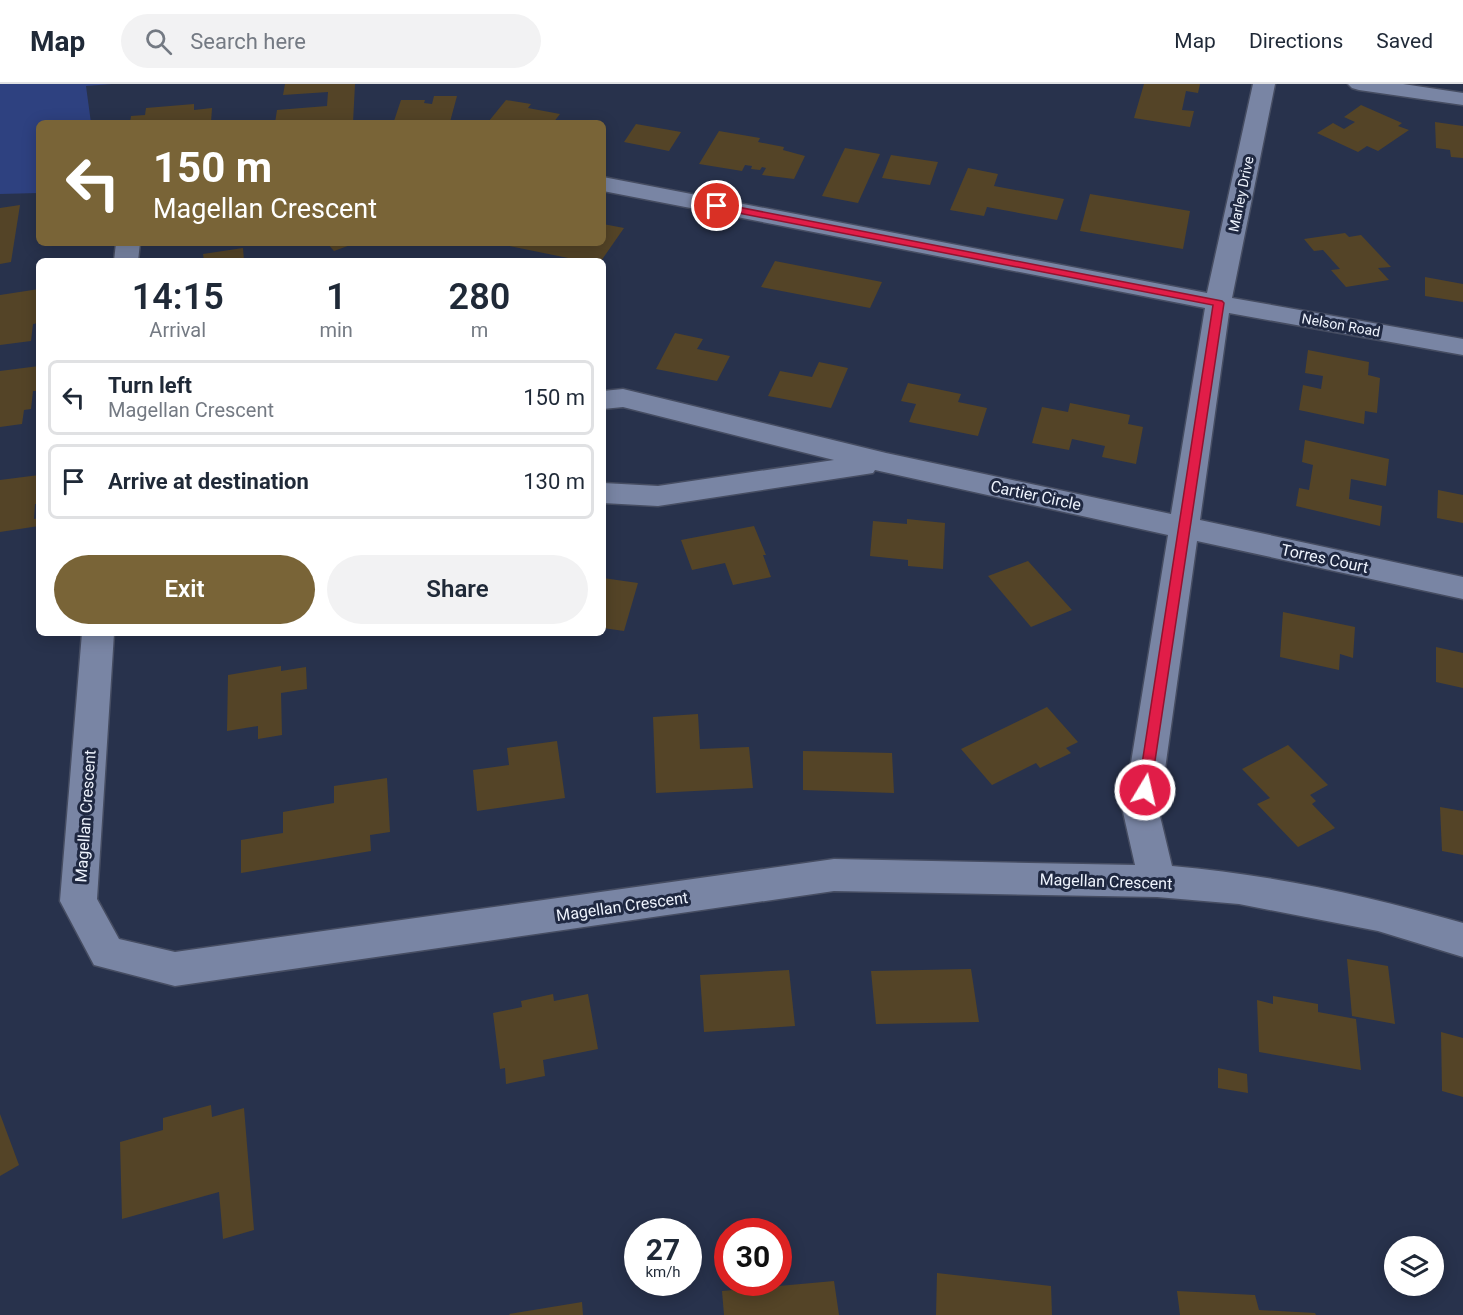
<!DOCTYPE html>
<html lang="en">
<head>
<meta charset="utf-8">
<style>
	:root { --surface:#fff; --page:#f2f2f3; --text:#1f2937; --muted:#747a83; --line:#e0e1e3; --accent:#796437 }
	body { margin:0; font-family:Roboto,sans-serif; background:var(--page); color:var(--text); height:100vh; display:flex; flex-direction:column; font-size:22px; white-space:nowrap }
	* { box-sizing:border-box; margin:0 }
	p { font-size:20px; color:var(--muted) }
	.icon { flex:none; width:33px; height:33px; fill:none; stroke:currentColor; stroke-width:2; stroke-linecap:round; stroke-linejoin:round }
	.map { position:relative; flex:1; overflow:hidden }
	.drawer { position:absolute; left:36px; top:174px; width:570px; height:378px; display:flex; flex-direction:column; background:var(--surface); border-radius:9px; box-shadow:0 3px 15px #0003 }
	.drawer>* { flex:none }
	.guide { position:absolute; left:36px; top:36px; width:570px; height:126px; border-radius:9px; box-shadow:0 3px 15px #0003; background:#796437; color:#fff; overflow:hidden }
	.fabs { position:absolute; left:1384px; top:1152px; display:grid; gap:12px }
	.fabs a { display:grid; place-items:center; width:60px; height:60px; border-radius:50%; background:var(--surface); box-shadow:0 3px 15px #0003; font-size:30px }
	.speed { position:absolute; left:624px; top:1134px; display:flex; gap:12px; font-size:30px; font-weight:700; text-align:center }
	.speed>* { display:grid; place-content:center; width:78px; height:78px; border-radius:50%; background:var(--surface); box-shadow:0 3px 15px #0003; line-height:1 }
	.speed small { font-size:15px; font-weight:400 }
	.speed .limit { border:9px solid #d22; background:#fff; color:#111 }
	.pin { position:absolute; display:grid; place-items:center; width:51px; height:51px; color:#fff; margin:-26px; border:3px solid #fff; border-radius:50%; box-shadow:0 2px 6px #0007 }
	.me { position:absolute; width:66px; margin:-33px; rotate:9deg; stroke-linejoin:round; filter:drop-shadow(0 0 4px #0008) }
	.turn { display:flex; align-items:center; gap:21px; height:126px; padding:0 18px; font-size:27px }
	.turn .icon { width:78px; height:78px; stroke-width:2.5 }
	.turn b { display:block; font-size:42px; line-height:51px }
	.eta { display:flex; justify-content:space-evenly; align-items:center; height:102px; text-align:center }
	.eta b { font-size:36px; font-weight:600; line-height:42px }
	.cta { display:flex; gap:12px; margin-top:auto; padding:12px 18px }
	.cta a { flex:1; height:69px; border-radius:36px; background:var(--accent); color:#fff; font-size:24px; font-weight:600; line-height:69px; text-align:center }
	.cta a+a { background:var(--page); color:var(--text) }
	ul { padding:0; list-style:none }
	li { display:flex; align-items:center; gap:18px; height:75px; margin:0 12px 9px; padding:0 6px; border:3px solid var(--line); border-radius:9px }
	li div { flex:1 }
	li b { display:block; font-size:22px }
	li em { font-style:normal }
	header { display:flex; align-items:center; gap:36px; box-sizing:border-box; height:84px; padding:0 30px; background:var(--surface); border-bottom:2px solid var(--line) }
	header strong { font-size:28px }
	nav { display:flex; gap:33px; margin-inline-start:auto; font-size:21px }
	.search { width:420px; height:54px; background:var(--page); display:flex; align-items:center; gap:15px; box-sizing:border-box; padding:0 21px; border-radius:33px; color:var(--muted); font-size:22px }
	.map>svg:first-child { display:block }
	.green { fill:#2e4180 }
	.building { fill:#544427 }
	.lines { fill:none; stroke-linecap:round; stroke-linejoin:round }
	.minor-casing { stroke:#464d62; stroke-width:3 }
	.minor { fill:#7985a4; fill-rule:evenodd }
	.route { fill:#e11d48; stroke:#92132f; stroke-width:1.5 }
	.labels { text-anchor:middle; stroke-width:6; stroke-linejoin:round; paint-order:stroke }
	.far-street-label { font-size:14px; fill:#eef3fd; stroke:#1f2841 }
	.street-label { font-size:16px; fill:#eef3fd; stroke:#1f2841 }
</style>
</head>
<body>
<header>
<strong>Map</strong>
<div class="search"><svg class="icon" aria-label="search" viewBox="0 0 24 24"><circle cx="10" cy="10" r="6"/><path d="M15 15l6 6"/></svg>Search here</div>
<nav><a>Map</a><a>Directions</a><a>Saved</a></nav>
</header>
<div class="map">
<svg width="1463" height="1231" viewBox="0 0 1463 1231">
	<rect width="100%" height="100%" fill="#28324c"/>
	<polygon class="green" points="0,0 112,0 86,2 91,39 39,39 39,109 0,110"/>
	<g class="building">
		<polygon points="285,0 355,0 353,39 275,39 277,26 327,22 328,8 283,11"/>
		<polygon points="1144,0 1200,0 1198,9 1186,7 1182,26 1194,27 1190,43 1134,34"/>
		<polygon points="434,12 457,12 450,38 394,37 401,16 425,16 424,19 432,20"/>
		<polygon points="506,16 531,20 528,24 560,30 553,39 489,37"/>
		<polygon points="194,20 194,26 212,24 211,39 130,39 131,32 145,31 146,24"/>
		<polygon points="1361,21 1402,39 1398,42 1409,46 1378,67 1367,62 1358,68 1317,49 1333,39 1344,45 1355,38 1344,33"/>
		<polygon points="1435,38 1463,42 1463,74 1451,73 1450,66 1436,64"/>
		<polygon points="636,40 681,48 669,67 624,58"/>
		<polygon points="719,47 760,54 758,58 784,63 783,66 805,72 794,95 762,91 766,84 762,83 760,86 751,85 752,82 745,81 742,87 699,80"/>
		<polygon points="845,64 880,70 858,119 822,112"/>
		<polygon points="891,71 938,78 930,101 882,94"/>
		<polygon points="968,84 998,90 994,102 1064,115 1057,136 987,123 984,132 950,126"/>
		<polygon points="1090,110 1190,127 1183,165 1080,147"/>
		<polygon points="20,121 11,178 0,180 0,124"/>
		<polygon points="603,140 624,144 601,177 583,177 499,160 603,159"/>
		<polygon points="1345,149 1349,153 1361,151 1391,183 1378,184 1389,196 1346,203 1331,186 1340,185 1323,166 1314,167 1304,155"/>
		<polygon points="327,159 356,159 334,167"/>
		<polygon points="243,164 244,177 204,177 203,170"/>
		<polygon points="775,177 882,198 870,224 761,203"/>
		<polygon points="1425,193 1463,200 1463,218 1425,212"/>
		<polygon points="39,205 39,239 33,240 31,257 0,261 0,211"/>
		<polygon points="675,249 703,255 697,265 730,272 717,297 656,285"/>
		<polygon points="1308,266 1369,278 1368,291 1380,294 1377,329 1365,327 1364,340 1299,326 1303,301 1321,305 1323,292 1305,289"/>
		<polygon points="819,278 848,284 831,324 768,312 780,287 812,293"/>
		<polygon points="39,282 39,307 33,307 31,325 24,326 22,340 0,343 0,287"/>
		<polygon points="908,299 961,310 958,318 987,324 978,352 909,338 916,320 901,317"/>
		<polygon points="1070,319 1130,331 1128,340 1143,343 1136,380 1102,373 1105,362 1072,355 1069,366 1032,359 1042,323 1068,328"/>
		<polygon points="1305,356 1389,375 1386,402 1351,395 1349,415 1382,422 1380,442 1296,422 1299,404 1309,406 1313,381 1302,378"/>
		<polygon points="39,391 39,420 35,420 34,435 39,434 39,442 0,448 0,396"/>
		<polygon points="1438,406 1463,411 1463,439 1437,434"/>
		<polygon points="907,435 945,439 943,485 908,482 908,476 870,472 873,437 907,440"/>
		<polygon points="754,442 766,471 763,471 771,493 733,501 725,479 692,486 681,456"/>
		<polygon points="1028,477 1072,526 1031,543 988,492"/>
		<polygon points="603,494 638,499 624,547 603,544"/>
		<polygon points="1283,528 1355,543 1353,574 1340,570 1339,586 1280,573"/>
		<polygon points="1436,563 1463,569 1463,604 1436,598"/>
		<polygon points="281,582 281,587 306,583 307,605 281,609 282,651 258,655 258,642 227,647 228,591"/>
		<polygon points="1047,623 1078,658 1066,664 1071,669 1040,684 1036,679 992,701 961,665"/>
		<polygon points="698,630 700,665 749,663 753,704 656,709 653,633"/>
		<polygon points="557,657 565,714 477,727 473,686 509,681 507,664"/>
		<polygon points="1288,661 1328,701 1310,711 1316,717 1312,720 1335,744 1298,763 1257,720 1270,714 1242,685"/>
		<polygon points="803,667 892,669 894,709 803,706"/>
		<polygon points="387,694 390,748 370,751 371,767 241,789 241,756 283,749 283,728 334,719 334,702"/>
		<polygon points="1440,723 1463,727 1463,771 1442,767"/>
		<polygon points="1347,875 1388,882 1395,940 1352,932"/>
		<polygon points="971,885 979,938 876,940 871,887"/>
		<polygon points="789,886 795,942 704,948 700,891"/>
		<polygon points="553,910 554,917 588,910 598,965 543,976 545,992 506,1000 505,984 500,985 493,929 522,923 521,917"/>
		<polygon points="1273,912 1318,920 1318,928 1356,935 1361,986 1259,968 1257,916 1273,920"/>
		<polygon points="1441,948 1463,954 1463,1013 1442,1007"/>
		<polygon points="1218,984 1247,990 1248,1009 1218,1004"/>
		<polygon points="211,1021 212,1033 244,1024 254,1146 223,1155 219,1108 122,1135 120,1058 163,1046 163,1034"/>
		<polygon points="0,1030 19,1081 0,1092"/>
		<polygon points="937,1189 1051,1202 1052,1231 936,1231"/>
		<polygon points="834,1197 839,1231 724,1231 722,1207"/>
		<polygon points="1177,1207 1255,1211 1259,1226 1315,1229 1316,1231 1180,1231"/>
		<polygon points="582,1218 583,1231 510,1231 509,1230"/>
	</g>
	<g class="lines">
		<defs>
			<g id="minor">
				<path d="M1253 0H1275L1232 214 1463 255V271L1229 229 1200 436 1463 493V515L1197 457 1159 728 1172 782C1273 791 1365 811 1463 839V873L1378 847 1239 820 1157 813 834 807 175 902 94 881 60 817 82 549H114L97 815 119 855 175 868 834 775 1135 781 1123 728 1168 451 875 386 873 389 658 422 603 419V399L658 402 834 376 623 323 603 325V307L623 305 886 369 1171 430 1205 224 603 107V93L1207 209Z"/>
				<polygon points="1348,0 1403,0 1463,9 1463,21 1359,6 1352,4"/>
				<polygon points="116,159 140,159 138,177 114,177"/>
			</g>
		</defs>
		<use href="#minor" class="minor-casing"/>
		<use href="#minor" class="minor"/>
	</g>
	<polygon class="route" points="717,119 1222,217 1224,219 1150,710 1140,710 1138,706 1213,221 713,124 712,122"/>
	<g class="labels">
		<g class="far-street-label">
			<text transform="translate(1241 110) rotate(-78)" y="5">Marley Drive</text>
			<text transform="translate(1341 241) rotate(10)" y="5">Nelson Road</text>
		</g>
		<g class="street-label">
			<text transform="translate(1036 411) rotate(12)" y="6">Cartier Circle</text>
			<text transform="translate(1325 474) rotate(12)" y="6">Torres Court</text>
			<text transform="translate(85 732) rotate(-86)" y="6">Magellan Crescent</text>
			<text transform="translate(1106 797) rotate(2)" y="6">Magellan Crescent</text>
			<text transform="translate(622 822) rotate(-8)" y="6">Magellan Crescent</text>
		</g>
	</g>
</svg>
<div class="fabs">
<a><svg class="icon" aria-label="layers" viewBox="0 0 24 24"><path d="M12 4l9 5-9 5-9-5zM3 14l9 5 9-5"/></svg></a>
</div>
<div class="speed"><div>27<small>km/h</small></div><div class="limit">30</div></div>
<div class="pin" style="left:717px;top:122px;background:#d93025"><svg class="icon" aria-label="arrive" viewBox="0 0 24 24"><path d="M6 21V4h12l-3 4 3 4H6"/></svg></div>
<svg class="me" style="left:1145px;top:706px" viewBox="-20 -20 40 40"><circle r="17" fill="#e11d48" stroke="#fff" stroke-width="3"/><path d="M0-11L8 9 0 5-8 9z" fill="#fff"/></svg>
<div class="guide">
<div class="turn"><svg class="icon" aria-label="left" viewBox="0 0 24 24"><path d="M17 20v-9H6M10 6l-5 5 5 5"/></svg><div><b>150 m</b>Magellan Crescent</div></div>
</div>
<section class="drawer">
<div class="eta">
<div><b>14:15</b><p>Arrival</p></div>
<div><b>1</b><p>min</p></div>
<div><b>280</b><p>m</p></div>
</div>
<ul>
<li><svg class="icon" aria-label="left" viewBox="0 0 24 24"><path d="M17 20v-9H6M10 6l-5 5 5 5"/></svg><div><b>Turn left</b><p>Magellan Crescent</p></div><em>150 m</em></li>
<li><svg class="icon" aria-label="arrive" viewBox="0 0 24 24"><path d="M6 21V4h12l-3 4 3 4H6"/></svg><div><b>Arrive at destination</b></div><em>130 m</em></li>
</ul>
<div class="cta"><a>Exit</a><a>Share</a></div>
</section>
</div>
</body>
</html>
